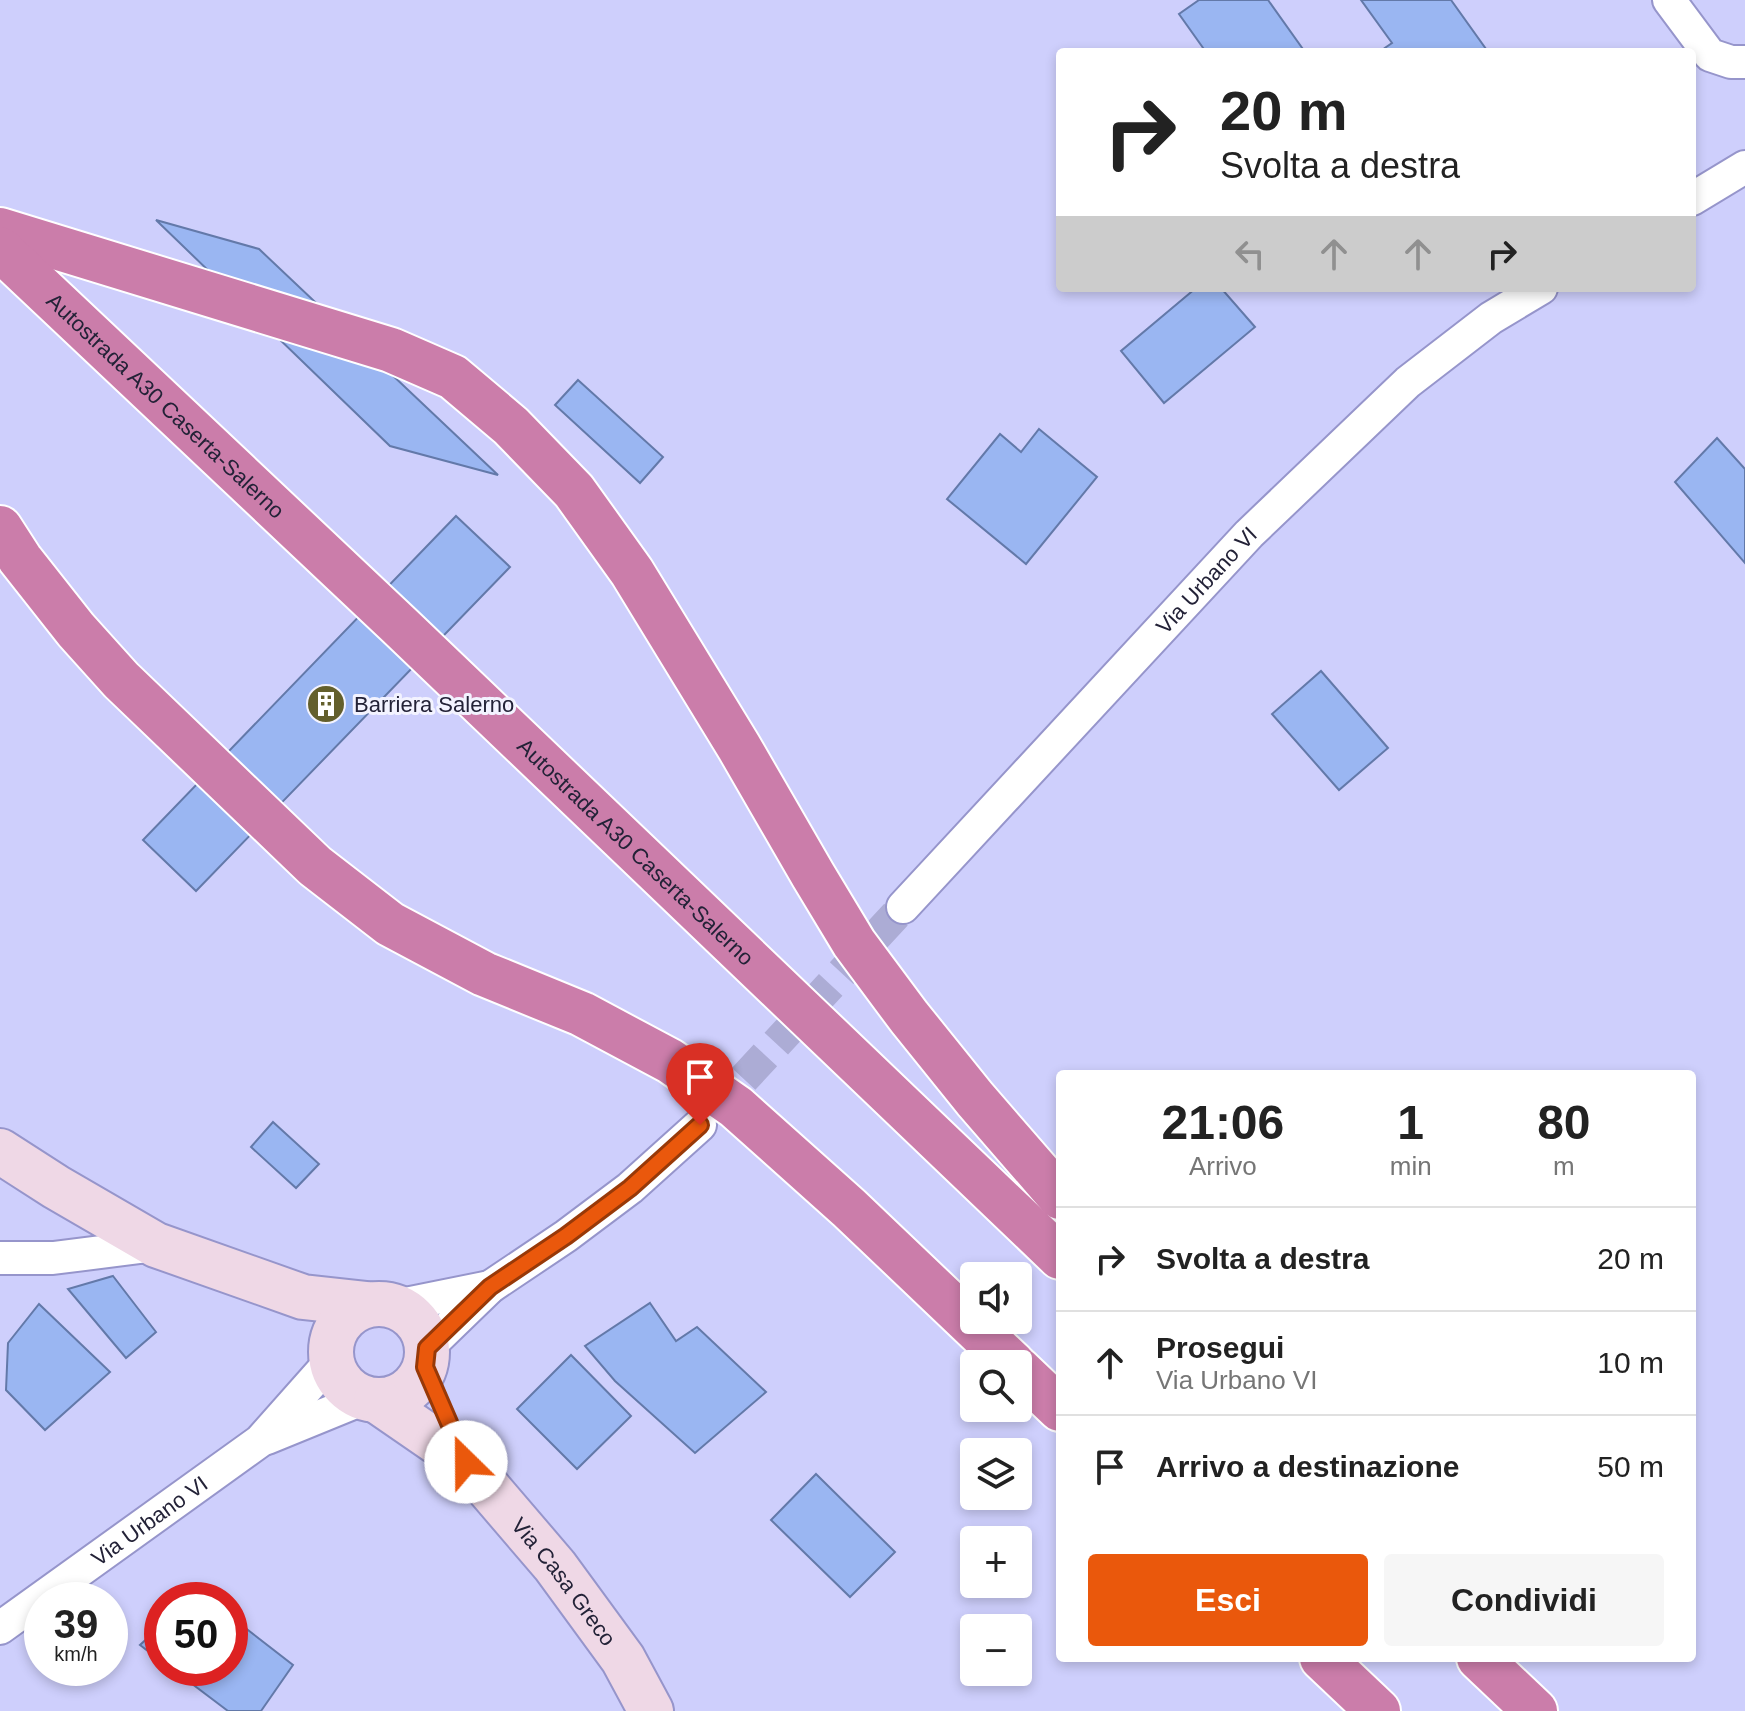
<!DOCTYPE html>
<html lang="it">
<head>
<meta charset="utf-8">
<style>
	:root { --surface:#fff; --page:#f6f6f6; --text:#222; --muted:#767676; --line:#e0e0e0; --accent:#ea580c }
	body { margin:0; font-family:Arial,sans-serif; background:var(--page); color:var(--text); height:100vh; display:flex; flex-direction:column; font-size:30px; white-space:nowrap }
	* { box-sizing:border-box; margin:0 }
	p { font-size:26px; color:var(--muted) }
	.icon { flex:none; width:44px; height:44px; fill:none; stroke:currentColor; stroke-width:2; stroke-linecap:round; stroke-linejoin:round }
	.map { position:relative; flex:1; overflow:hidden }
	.drawer { position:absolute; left:1056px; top:1070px; width:640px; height:592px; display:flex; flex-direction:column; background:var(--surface); border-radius:8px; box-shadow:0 4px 12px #0003 }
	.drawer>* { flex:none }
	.guide { position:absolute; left:1056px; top:48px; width:640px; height:244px; border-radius:8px; box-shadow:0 4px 12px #0003; background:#fff; color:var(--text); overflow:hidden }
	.buttons { position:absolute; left:960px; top:1262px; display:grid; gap:16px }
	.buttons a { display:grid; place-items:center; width:72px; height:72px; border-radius:8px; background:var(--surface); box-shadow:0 4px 12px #0003; font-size:40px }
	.speed { position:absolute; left:24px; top:1582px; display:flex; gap:16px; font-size:40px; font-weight:700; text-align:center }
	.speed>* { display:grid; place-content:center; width:104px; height:104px; border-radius:50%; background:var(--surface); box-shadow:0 4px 12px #0003; line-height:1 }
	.speed small { font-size:20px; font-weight:400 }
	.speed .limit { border:12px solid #d22; background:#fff; color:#111 }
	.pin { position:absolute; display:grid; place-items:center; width:68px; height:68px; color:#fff; margin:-82px -34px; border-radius:50% 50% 50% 0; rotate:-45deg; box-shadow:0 0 8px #0007 }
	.pin .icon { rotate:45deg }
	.me { position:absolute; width:88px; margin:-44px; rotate:337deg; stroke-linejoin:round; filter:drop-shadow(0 0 6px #0008) }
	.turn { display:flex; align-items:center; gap:28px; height:168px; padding:0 32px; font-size:36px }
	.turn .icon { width:104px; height:104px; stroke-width:2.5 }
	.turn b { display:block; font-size:56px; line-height:68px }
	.lanes { display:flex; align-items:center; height:76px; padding:0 32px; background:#0003; justify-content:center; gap:40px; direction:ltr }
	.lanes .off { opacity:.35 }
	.eta { display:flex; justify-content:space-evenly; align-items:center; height:136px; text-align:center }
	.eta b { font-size:48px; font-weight:700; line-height:56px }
	.action { display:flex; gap:16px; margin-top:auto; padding:16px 32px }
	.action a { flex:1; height:92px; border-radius:8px; background:var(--accent); color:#fff; font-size:32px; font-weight:700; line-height:92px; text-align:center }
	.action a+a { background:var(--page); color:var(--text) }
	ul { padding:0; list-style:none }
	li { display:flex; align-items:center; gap:24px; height:104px; padding:0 32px; border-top:2px solid var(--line) }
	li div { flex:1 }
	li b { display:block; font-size:30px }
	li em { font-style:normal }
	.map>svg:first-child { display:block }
	.building { fill:#9ab6f2; stroke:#6379a9; stroke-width:2 }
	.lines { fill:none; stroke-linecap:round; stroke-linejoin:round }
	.minor-tunnel { stroke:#acacd5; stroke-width:32; stroke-dasharray:32 16; stroke-linecap:butt }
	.minor-casing { stroke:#9695cb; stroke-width:36 }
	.secondary-casing { stroke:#9695cb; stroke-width:48 }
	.motorway-casing { stroke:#fff; stroke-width:48 }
	.minor { stroke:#fff; stroke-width:32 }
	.secondary { stroke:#efd8e6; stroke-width:44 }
	.motorway { stroke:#cb7daa; stroke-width:44 }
	.route-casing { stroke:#983908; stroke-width:20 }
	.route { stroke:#ea580c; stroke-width:14 }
	.labels { text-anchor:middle; stroke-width:6; stroke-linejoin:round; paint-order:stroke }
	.street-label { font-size:22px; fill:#232237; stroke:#f3f3ff }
	.poi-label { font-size:22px; fill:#232237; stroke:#f3f3ff; text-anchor:start }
</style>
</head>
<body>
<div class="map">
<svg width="1745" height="1711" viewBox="0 0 1745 1711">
	<rect width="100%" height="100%" fill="#cecffc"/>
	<g class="building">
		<polygon points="1199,0 1268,0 1305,52 1206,52 1179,14"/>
		<polygon points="1361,0 1451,0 1486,49 1481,52 1379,52 1392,43"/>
		<polygon points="156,220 259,249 498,475 390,446"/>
		<polygon points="1196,288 1221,288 1255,327 1164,403 1121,351"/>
		<polygon points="578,380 663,457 640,483 555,405"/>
		<polygon points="1039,429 1097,477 1026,564 947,499 1000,434 1021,452"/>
		<polygon points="1717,438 1745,469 1745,563 1675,482"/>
		<polygon points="456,516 510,567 196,891 143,840"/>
		<polygon points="1321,671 1388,748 1339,790 1272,714"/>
		<polygon points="273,1122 319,1164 296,1188 251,1147"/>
		<polygon points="113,1276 156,1332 126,1358 68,1289"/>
		<polygon points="650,1303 676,1341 697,1327 766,1392 695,1453 615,1381 585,1346"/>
		<polygon points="39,1304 110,1372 45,1430 6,1390 8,1343"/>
		<polygon points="571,1355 631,1416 577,1469 517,1409"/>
		<polygon points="816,1474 895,1552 850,1597 771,1520"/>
		<polygon points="200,1592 210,1600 191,1600"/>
		<polygon points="230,1616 293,1665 261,1711 228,1711 171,1668 230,1668"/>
		<polygon points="162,1625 162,1662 140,1645"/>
	</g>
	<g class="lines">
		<polyline class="minor-tunnel" points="711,1114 903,907"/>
		<defs>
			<g id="minor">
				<polyline points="1669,0 1710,55 1731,62 1745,62"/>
				<polyline points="1692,199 1745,167"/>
				<path id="s1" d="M903 907 1249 534 1408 382 1491 318 1541 288"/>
				<polyline points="0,1258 53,1258 156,1245"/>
				<polyline points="396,1306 490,1287"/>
				<polyline points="427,1348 490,1287 566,1236 630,1188 700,1125"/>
				<polyline points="267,1438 365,1398"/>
				<path id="s2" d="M0 1628 260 1441 331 1361"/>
			</g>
			<g id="secondary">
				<polyline points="0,1151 56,1187 156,1245 303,1297 367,1304"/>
				<circle cx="379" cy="1352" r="48"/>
				<path id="s3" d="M376 1400 466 1462 555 1566 623 1659 651 1711"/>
			</g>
			<g id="motorway">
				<polyline points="0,230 391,350 453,377 511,426 574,491 632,572 739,747 813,875 854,943 909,1017 975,1099 1060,1197"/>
				<path id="s4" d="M0 249 401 627 1060 1257"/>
				<polyline points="0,528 20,559 76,630 121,680 315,866 390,924 484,974 582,1014 670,1061 736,1107 849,1208 1013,1364"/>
				<polyline points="1018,1369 1060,1409"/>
				<polyline points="1322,1658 1378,1711"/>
				<polyline points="1479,1658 1535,1711"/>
			</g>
		</defs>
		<use href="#minor" class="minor-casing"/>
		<use href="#secondary" class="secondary-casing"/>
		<use href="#motorway" class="motorway-casing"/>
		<use href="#minor" class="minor"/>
		<use href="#secondary" class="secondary"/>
		<use href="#motorway" class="motorway"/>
	</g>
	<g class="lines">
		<defs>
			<polyline id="route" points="466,1462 425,1367 427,1348 490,1287 566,1236 630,1188 700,1125"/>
		</defs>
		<use href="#route" class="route-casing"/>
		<use href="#route" class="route"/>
	</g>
	<defs>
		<symbol id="building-disc" viewBox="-11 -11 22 22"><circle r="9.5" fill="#635f2c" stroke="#f3f3ff"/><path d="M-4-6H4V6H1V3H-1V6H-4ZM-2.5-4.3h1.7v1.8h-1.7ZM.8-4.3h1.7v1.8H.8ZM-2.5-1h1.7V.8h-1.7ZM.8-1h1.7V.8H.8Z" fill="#fff"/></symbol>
	</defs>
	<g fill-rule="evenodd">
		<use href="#building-disc" x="304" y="682" width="44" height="44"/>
	</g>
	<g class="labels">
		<g class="street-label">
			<text dy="8" stroke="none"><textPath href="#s4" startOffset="228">Autostrada A30 Caserta-Salerno</textPath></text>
			<text dy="8" stroke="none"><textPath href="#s1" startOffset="446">Via Urbano VI</textPath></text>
			<text dy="8" stroke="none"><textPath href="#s4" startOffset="876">Autostrada A30 Caserta-Salerno</textPath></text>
			<text dy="8" stroke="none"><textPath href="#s2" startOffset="184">Via Urbano VI</textPath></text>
			<text dy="8" stroke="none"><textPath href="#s3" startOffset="264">Via Casa Greco</textPath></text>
		</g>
		<g class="poi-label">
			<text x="354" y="712">Barriera Salerno</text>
		</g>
	</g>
</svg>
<div class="buttons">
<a><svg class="icon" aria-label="sound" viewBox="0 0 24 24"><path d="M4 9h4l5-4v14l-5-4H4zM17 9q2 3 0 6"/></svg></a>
<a><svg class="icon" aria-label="search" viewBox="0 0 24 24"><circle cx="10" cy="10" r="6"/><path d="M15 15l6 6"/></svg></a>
<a><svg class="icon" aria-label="layers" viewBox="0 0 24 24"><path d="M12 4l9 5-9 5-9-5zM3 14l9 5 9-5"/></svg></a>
<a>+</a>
<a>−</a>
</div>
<div class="speed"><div>39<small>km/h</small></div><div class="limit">50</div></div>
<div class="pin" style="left:700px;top:1125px;background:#d93025"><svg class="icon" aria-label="arrive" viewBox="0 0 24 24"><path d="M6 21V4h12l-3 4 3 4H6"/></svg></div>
<svg class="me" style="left:466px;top:1462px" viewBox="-20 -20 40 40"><circle r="19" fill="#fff"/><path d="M0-13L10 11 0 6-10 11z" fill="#ea580c"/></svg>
<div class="guide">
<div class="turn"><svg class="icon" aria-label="right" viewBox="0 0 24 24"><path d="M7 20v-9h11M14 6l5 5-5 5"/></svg><div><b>20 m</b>Svolta a destra</div></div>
<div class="lanes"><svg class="icon off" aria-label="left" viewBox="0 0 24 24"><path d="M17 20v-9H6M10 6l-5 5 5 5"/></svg><svg class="icon off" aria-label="ahead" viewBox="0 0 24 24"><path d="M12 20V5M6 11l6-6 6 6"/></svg><svg class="icon off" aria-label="ahead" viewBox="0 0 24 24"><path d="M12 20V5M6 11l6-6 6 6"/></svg><svg class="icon" aria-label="right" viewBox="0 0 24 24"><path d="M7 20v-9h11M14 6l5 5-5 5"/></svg></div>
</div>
<section class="drawer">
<div class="eta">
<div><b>21:06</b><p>Arrivo</p></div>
<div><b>1</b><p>min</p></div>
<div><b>80</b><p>m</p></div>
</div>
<ul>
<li><svg class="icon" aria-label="right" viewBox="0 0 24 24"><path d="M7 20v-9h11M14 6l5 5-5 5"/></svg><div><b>Svolta a destra</b></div><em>20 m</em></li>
<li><svg class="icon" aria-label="ahead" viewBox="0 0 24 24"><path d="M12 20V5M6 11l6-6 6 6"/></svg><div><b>Prosegui</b><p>Via Urbano VI</p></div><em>10 m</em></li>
<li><svg class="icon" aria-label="arrive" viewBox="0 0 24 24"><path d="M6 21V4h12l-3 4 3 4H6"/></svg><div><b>Arrivo a destinazione</b></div><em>50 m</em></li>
</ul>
<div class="action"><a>Esci</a><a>Condividi</a></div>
</section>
</div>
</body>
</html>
